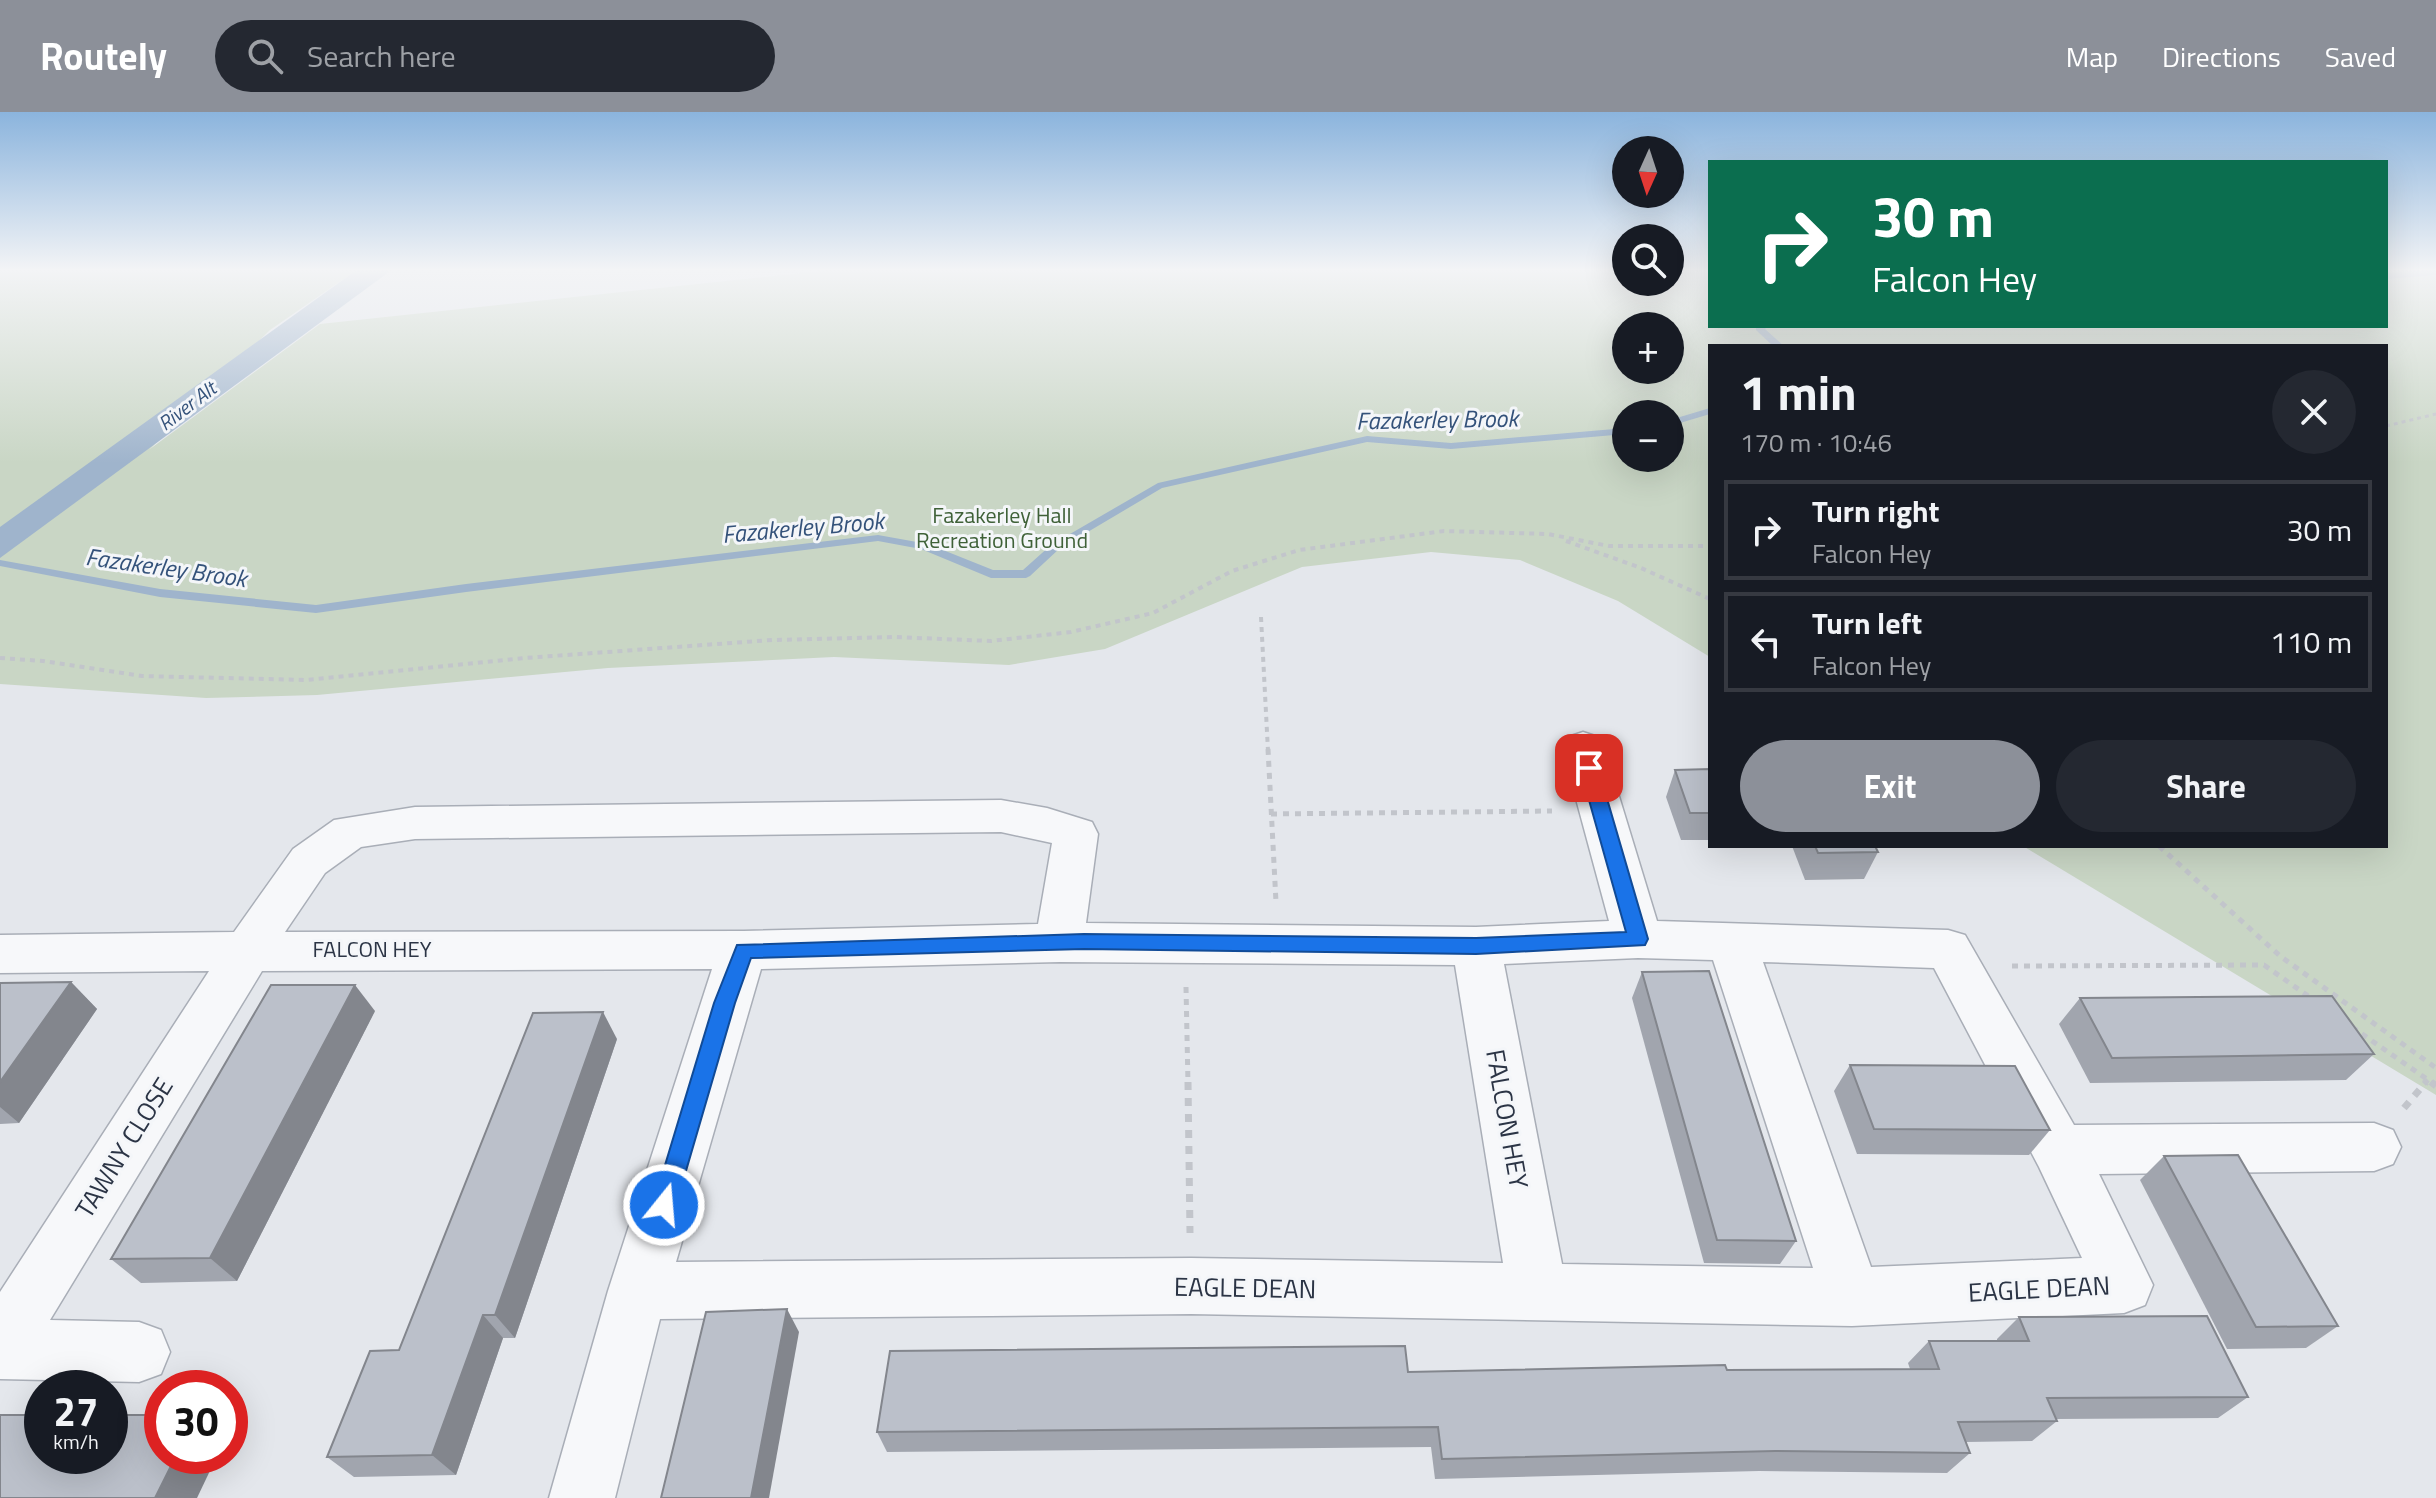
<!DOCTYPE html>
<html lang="en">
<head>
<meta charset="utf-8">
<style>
	:root { --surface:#171b24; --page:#242831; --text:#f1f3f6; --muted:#9ea1a6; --line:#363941; --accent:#8c9099 }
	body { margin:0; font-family:"Titillium Web",sans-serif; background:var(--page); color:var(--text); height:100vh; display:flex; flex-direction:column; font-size:30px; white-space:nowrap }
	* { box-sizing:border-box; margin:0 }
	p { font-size:26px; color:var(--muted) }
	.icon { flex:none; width:44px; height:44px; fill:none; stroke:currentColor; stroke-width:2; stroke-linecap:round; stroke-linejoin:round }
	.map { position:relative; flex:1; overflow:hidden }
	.panel { position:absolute; left:1708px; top:232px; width:680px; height:504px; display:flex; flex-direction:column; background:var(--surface); border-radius:0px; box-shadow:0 8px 32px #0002 }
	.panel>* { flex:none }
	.banner { position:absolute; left:1708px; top:48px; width:680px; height:168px; border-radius:0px; box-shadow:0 8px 32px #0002; background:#0b6e4f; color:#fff; overflow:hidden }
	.needle { width:52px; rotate:183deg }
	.buttons { position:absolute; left:1612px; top:24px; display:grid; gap:16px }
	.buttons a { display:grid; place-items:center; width:72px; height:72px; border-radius:50%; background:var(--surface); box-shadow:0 8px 32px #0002; font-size:40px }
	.speed { position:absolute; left:24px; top:1258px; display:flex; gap:16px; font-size:40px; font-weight:700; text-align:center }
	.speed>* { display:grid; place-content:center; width:104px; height:104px; border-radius:50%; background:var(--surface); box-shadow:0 8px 32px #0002; line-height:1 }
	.speed small { font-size:20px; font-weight:400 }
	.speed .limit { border:12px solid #d22; background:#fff; color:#111 }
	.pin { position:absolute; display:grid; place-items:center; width:68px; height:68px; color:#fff; margin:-34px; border-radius:16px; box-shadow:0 4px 12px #0006 }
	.me { position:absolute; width:88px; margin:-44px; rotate:17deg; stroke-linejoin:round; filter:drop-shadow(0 0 6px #0008) }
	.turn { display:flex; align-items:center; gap:28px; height:168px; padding:0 32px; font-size:36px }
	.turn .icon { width:104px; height:104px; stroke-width:2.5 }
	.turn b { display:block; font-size:56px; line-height:68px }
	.round { display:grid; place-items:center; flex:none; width:84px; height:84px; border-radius:42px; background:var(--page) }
	.head { display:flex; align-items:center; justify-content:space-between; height:136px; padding:0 32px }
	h1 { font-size:48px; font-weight:700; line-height:60px }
	.button { display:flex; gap:16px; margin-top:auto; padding:16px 32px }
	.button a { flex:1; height:92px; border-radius:48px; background:var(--accent); color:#fff; font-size:32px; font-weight:700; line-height:92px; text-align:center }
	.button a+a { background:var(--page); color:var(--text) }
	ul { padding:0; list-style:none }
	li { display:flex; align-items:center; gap:24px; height:100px; margin:0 16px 12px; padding:0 16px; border:4px solid var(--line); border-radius:0px }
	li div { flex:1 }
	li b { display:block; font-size:30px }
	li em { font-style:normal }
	header { display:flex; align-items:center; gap:48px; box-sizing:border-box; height:112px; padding:0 40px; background:var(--accent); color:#fff }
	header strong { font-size:38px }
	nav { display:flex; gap:44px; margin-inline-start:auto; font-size:28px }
	.search { width:560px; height:72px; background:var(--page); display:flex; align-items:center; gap:20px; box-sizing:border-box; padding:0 28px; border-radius:44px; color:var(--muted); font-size:30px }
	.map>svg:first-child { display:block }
	.green { fill:#c9d6c5; fill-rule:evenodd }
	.water { fill:#9fb4cc }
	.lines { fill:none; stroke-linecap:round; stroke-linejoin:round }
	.stream { fill:#9fb4cc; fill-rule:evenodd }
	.minor-casing { stroke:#a9aeb7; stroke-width:3 }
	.path-far3 { stroke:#c2c5cb; stroke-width:3; stroke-dasharray:4 4; stroke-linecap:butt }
	.path-far2 { stroke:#c2c5cb; stroke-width:4; stroke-dasharray:5 5; stroke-linecap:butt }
	.path-far1 { stroke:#c2c5cb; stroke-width:5; stroke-dasharray:6 6; stroke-linecap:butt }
	.path { stroke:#c2c5cb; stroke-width:7; stroke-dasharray:8 8; stroke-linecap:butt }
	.minor { fill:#f7f8fa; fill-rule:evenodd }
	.wall { fill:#a1a5ae }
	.shaded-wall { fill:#83868d }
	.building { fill:#bbc0ca; stroke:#83868d; stroke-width:2 }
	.route { fill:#1a73e8; stroke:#114b97; stroke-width:2 }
	.labels { text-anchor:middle; stroke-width:6; stroke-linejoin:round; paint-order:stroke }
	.far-water-label { font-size:20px; font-style:italic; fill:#34527a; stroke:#f4f6f9 }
	.park-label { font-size:22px; fill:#3f6138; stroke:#f4f6f9 }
	.street-label { font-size:22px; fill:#2b3445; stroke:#f4f6f9 }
	.water-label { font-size:24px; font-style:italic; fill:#34527a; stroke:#f4f6f9 }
	.near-street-label { font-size:26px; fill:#2b3445; stroke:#f4f6f9 }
</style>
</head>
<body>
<header>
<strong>Routely</strong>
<div class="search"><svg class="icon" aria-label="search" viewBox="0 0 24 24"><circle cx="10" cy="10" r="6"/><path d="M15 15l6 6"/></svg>Search here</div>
<nav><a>Map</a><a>Directions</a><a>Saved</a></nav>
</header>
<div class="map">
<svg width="2436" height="1386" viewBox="0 0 2436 1386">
	<rect width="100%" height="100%" fill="#e4e7ec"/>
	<path class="green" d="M0 157H358L270 218 150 337 320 212 839 157H1626V170H1670V157H1710V214H2386V157H2436V983L2023 734H2386V234H1710V545L1618 489 1520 448 1431 440 1302 455 1105 537 1009 553 834 545 608 556 317 583 206 586 0 572ZM1626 214H1670V258H1626ZM1626 302H1670V346H1626Z"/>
	<polygon class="water" points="358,157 393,157 0,446 0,415"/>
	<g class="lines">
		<g class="stream">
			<polygon points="2436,157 2436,163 2386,167 2386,161"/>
			<polygon points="1756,214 1768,214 1765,217 1784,234 1773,234 1756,218"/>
			<polygon points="1710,296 1710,302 1670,314 1670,308"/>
			<polygon points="1626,316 1626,322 1451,337 1367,330 1162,376 1059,437 1030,464 1026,466 991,466 921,437 878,429 466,480 316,501 160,485 0,454 0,448 160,477 316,493 466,472 878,423 928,432 993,458 1023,458 1051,433 1158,371 1367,324 1451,331"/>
		</g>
		<defs>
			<path id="minor" d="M1583 620 1598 625 1604 635 1657 809 1948 818 1965 823 2074 1013 2374 1011 2393 1018 2401 1035 2393 1052 2374 1059 2099 1062 2153 1173 2145 1193 2124 1201 1852 1214 1191 1202 660 1207 615 1386H549L608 1179 712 857 262 859 50 1208 139 1210 161 1218 170 1240 161 1262 139 1270 0 1267V1180L209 859 0 861V823L234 820 293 737 334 708 415 695 1001 688 1047 696 1092 710 1098 722 1086 811 1476 815 1609 809 1562 635 1568 625ZM1001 720 1052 731 1038 812 744 819 285 820 325 761 361 735 415 727ZM1638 846 1713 848 1813 1156 1562 1152 1504 852ZM1060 850 1455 853 1503 1151 1191 1146 676 1150 761 857ZM1763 850 1934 856 2039 1055 2082 1146 1871 1155Z"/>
		</defs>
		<use href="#minor" class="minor-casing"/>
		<polyline class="path-far3" points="2386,314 2436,302"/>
		<g class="path-far2">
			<polyline points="1566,429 1641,456 1710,487"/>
			<polyline points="1261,505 1268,639"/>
			<polyline points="0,546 43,549 142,564 307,568 525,546 772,528 894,525 991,529 1071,520 1153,501 1232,459 1299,438 1444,419 1548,422 1609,434 1710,434"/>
		</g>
		<g class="path-far1">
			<polyline points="1268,637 1276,790"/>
			<polyline points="1271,702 1552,699"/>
			<polyline points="2159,734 2280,844 2436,956"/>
			<polyline points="2012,854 2264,853 2311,886"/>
			<polyline points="1186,875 1188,972"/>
			<polyline points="2352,915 2434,972"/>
			<polyline points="2424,972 2428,968"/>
		</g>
		<g class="path">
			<polyline points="1188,970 1190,1121"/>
			<polyline points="2431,970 2436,974"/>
			<polyline points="2404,996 2426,970"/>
		</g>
		<use href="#minor" class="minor"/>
	</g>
	<g class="wall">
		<polygon points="1710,657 1710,728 1681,728 1666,685 1675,658"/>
		<polygon points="1792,734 1875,734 1878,740 1864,767 1805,768"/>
		<polygon points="1642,860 1796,1129 1780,1152 1704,1151 1632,886"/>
		<polygon points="71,870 97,897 19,1011 0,1012 0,871"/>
		<polygon points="2080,886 2374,942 2346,968 2090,971 2059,912"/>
		<polygon points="375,899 237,1169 141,1171 111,1147"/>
		<polygon points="617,927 515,1226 503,1226 456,1363 354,1365 327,1345 399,1238"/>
		<polygon points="1850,953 2050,1018 2029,1043 1857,1042 1834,979"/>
		<polygon points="2164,1044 2338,1214 2306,1236 2227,1237 2140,1068"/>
		<polygon points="2019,1205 2248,1285 2218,1306 2056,1307 2057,1309 2032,1329 1966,1330 1970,1341 1947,1361 1759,1359 1435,1367 1431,1335 887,1340 877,1320 1408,1260 1910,1257 1908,1251 1929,1229 1997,1229 1997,1227"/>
	</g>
	<g class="shaded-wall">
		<polygon points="71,870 97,897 19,1011 0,995 0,970"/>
		<polygon points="355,873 375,899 237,1169 210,1146"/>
		<polygon points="603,900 617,927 515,1226 495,1203"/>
		<polygon points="787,1197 799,1220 769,1386 751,1386"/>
		<polygon points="483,1203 503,1226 456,1363 432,1343"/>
		<polygon points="176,1344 217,1344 197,1386 155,1386"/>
	</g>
	<g class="building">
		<polygon points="1710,657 1710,701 1690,701 1675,658"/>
		<polygon points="1815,734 1875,734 1878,740 1818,741"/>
		<polygon points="1709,859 1796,1129 1717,1128 1642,860"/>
		<polygon points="71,870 0,970 0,871"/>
		<polygon points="271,873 355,873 210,1146 111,1147"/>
		<polygon points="2332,884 2374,942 2112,946 2080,886"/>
		<polygon points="603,900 495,1203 483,1203 432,1343 327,1345 370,1239 399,1238 533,901"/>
		<polygon points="1850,953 2015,954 2050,1018 1874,1017"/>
		<polygon points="2238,1043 2338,1214 2256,1215 2164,1044"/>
		<polygon points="787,1197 751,1386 661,1386 706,1200"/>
		<polygon points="2207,1204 2248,1285 2047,1286 2057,1309 1958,1310 1970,1341 1775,1339 1442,1347 1438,1315 877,1320 890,1239 1405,1234 1408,1260 1725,1253 1727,1258 1939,1257 1929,1229 2029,1229 2019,1205"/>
		<polygon points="0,1303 42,1303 42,1344 110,1344 110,1303 162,1303 162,1344 176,1344 155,1386 0,1386"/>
	</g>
	<linearGradient id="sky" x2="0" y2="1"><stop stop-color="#8bb4dd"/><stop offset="0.45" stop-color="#f3f4f6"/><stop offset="1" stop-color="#f3f4f6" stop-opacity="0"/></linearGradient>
	<rect width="2436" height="351" fill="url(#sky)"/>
	<polygon class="route" points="1589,650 1598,656 1648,827 1645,833 1476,842 1084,837 751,846 735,891 676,1093 672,1100 664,1103 656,1100 653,1093 714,891 737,833 1084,822 1476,826 1626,820 1580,656"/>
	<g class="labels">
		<g class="far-water-label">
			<text transform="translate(187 294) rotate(-37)" y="7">River Alt</text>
		</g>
		<g class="park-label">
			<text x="1002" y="411">Fazakerley Hall<tspan x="1002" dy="25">Recreation Ground</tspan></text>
		</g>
		<g class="street-label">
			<text x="372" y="845">FALCON HEY</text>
		</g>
		<g class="water-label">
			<text transform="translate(1437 308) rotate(-1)" y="8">Fazakerley Brook</text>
			<text transform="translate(803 416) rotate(-5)" y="8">Fazakerley Brook</text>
			<text transform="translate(166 456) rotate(8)" y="8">Fazakerley Brook</text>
		</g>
		<g class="near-street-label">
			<text transform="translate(1507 1007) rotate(80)" y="9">FALCON HEY</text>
			<text transform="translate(124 1036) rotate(-58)" y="9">TAWNY CLOSE</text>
			<text transform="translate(1245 1176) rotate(1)" y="9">EAGLE DEAN</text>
			<text transform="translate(2039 1177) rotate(-3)" y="9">EAGLE DEAN</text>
		</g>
	</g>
</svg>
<div class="buttons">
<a><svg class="needle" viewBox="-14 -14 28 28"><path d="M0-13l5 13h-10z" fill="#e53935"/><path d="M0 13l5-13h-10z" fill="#9ea1a6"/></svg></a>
<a><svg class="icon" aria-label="search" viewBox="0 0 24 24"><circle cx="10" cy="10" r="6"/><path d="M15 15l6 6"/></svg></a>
<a>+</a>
<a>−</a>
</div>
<div class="speed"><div>27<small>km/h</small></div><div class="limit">30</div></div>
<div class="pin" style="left:1589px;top:656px;background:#d93025"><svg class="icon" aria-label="arrive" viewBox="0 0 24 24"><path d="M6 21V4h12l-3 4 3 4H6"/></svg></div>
<svg class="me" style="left:664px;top:1093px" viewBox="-20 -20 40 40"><circle r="17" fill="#1a73e8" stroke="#fff" stroke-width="3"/><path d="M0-11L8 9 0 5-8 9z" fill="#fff"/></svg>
<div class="banner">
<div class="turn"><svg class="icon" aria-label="right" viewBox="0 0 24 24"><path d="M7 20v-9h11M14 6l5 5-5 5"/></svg><div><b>30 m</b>Falcon Hey</div></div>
</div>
<section class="panel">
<div class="head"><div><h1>1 min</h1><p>170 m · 10:46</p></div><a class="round"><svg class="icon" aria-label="close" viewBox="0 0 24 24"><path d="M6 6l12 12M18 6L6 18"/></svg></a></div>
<ul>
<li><svg class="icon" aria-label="right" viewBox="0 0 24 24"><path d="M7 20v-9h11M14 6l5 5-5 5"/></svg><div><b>Turn right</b><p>Falcon Hey</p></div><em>30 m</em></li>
<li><svg class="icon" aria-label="left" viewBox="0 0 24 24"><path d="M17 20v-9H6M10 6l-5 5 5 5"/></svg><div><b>Turn left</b><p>Falcon Hey</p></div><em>110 m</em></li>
</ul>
<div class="button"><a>Exit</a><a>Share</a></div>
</section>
</div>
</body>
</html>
